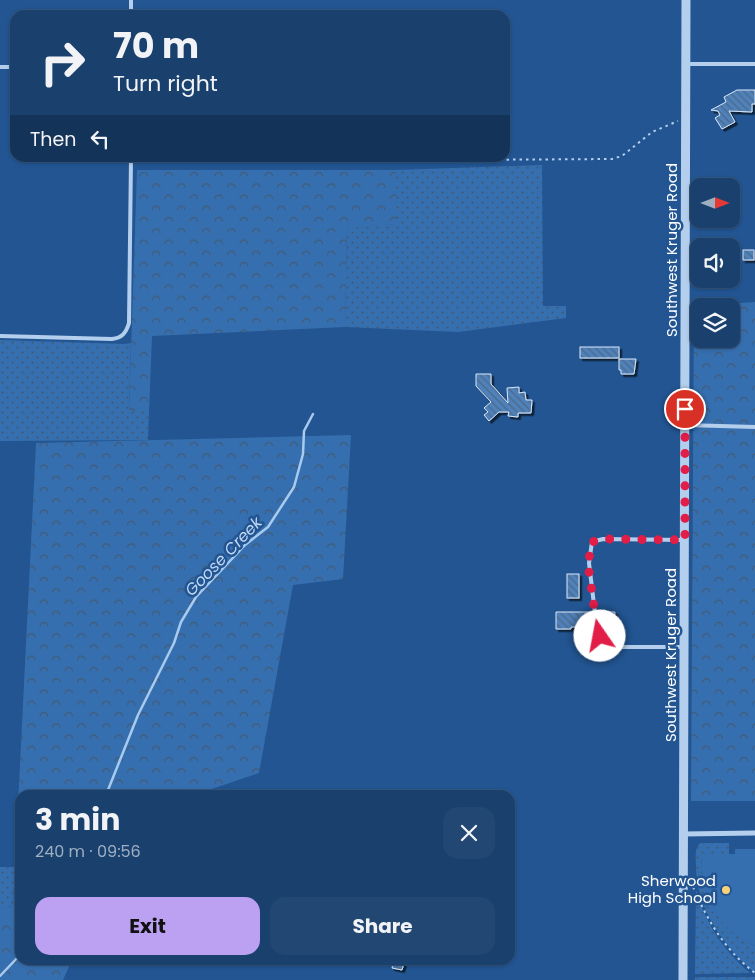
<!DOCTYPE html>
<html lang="en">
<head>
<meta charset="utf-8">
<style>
	:root { --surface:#1a406e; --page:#234773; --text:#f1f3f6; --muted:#9fafc2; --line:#385981; --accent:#bca0f2 }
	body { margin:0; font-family:Poppins,sans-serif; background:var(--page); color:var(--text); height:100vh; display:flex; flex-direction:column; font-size:19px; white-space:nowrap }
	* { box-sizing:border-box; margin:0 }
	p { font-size:16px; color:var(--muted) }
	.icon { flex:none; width:28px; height:28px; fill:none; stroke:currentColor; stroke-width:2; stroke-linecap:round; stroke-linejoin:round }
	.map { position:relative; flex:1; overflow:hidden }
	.panel { position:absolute; left:15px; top:790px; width:500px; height:175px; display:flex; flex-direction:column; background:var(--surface); border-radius:15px; box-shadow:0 1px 4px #0004,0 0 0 1px var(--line) }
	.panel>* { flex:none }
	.banner { position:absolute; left:10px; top:10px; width:500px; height:152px; border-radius:15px; box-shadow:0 1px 4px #0004,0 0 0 1px var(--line); background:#1a406e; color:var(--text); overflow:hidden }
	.needle { width:32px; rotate:90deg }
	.tools { position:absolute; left:690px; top:178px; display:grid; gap:10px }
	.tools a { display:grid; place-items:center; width:50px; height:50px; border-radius:10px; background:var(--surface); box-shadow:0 1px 4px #0004,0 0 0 1px var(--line); font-size:25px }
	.pin { position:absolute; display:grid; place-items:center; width:42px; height:42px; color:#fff; margin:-21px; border:2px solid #fff; border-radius:50%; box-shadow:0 1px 5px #0007 }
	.me { position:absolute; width:55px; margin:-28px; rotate:348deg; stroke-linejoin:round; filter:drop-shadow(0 0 4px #0008) }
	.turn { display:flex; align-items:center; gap:18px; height:105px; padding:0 20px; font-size:22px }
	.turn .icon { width:65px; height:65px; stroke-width:2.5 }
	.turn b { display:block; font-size:35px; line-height:42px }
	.then { display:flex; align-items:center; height:48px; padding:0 20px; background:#0003; gap:10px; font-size:19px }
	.round { display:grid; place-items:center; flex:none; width:52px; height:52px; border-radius:15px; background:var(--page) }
	.summary { display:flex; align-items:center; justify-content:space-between; height:85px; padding:0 20px }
	h1 { font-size:30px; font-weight:700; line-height:38px }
	.primary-button { display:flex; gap:10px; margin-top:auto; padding:10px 20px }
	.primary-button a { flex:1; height:58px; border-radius:15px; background:var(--accent); color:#111; font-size:20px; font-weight:700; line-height:58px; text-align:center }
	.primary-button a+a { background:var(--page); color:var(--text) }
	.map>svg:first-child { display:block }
	.grass { fill:url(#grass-dots) }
	.forest { fill:url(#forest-crowns); fill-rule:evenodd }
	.green { fill:#366faf }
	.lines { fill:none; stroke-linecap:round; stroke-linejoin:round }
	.stream { stroke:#a8caee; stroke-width:2.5 }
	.building { fill:url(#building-back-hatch); stroke:#d9e8f9; filter:url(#shadow) }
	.path { stroke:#b4cfed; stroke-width:2; stroke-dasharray:2.5 4; stroke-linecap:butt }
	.service { stroke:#b4cfed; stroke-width:4 }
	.minor { stroke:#b4cfed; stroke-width:5 }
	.tertiary { stroke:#b4cfed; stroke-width:9 }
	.route { stroke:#e11d48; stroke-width:9; stroke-dasharray:0 16.2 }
	.poi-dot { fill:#f9d176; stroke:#225592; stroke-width:2 }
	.labels { text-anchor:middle; stroke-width:5; stroke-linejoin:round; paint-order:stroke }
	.street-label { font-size:15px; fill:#fff; stroke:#225592 }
	.poi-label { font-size:15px; fill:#fff; stroke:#225592; text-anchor:end }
	.water-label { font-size:16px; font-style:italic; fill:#c0d9f4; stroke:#225592 }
</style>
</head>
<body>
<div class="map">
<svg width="755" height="980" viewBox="0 0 755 980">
	<defs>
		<pattern id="grass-dots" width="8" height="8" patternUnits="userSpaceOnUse" patternTransform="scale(1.25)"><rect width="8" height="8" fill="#366faf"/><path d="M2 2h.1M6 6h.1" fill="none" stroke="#435a74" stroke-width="1.8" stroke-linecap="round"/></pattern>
		<pattern id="forest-crowns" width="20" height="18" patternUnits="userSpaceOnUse" patternTransform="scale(1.25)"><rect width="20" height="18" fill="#366faf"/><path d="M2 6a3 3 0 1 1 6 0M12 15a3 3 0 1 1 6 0" fill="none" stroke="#435a74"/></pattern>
		<pattern id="building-back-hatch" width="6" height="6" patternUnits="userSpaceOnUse" patternTransform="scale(1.25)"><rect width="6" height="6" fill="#4f81ba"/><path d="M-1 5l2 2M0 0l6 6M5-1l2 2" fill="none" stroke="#4e6988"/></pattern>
		<filter id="shadow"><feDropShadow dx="2.5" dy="2.5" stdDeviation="0" flood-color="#0009"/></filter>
	</defs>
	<rect width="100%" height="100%" fill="#225592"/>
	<g class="grass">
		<polygon points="542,165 543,306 566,306 566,318 458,332 345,327 347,227 396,224 396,170"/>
		<polygon points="0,340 125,344 131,343 129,410 149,412 148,440 0,441"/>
		<path d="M700 843H729V854H702C699 893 718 930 755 946V973C724 947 696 908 696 866 696 858 694 849 700 843Z"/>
		<polygon points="0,867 15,867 13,906 0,908"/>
		<path d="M696 890C706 924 723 950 750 973L695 974Z"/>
		<rect x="695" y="977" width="60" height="3"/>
	</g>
	<g class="forest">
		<polygon points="137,170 396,170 396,224 347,228 345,327 152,336 149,412 129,411"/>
		<path d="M755 302V801H691L694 306ZM699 306H731V339H699Z"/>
		<polygon points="351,435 343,579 293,585 259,773 194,795 20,795 20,960 72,960 63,980 0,980 0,908 13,905 36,443"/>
	</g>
	<path class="green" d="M735 849H755V946C717 930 699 894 702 854H735Z"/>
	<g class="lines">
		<g class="stream">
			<polyline points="106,795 138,715 174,643 181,622 196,597 245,545 268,527 294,487 303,454 304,431 313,414"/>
			<polyline points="0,976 20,955"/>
		</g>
	</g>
	<g class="building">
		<polygon points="737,90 755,90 755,104 752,104 752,112 729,111 735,122 722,129 715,118 720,115 718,111 711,110 726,102 724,97"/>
		<rect x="743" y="250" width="11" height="10"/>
		<rect x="580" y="347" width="39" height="11"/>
		<polygon points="619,359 636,359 634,374 621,374 621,370 619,370"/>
		<polygon points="476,374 491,374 491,384 508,403 507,388 519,387 519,393 525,392 526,400 532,400 531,413 518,413 518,417 508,416 509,412 499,412 489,421 484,415 488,412 484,408 491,402 476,386"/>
		<rect x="567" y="574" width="12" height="24"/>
		<polygon points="556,612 591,612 593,622 579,623 579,627 571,627 571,629 556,629"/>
		<polygon points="599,612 615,612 614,622 601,622"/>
		<polygon points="394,960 405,960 402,970 392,968"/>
	</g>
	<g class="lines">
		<g class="path">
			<polyline points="136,162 612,159 622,156 652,132 678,121"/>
			<path d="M693 887C709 923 724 949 755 973"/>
		</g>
		<g class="service">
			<polyline points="131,15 131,0"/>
			<polyline points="687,64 755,64"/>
			<polyline points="0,67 15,67"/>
			<path d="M0 336 112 339C122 338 126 333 129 323L131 158"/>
			<polyline points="685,425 755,427"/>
			<polyline points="684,647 617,647 600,636 595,613 589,563 592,542 603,539 685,540"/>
		</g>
		<polyline class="minor" points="684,834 755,833"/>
		<polyline class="tertiary" points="683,980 686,0"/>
	</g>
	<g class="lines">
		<polyline class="route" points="600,636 595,614 588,564 592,542 603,539 685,540 685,409"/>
	</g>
	<circle class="poi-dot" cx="726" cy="890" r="5"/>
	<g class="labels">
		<g class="street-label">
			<text transform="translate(672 250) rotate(-90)" y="5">Southwest Kruger Road</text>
			<text transform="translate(671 655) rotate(-90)" y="5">Southwest Kruger Road</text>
		</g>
		<g class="poi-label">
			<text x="716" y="886">Sherwood<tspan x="716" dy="17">High School</tspan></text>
		</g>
		<g class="water-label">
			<text transform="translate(223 556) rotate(-46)" y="6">Goose Creek</text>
		</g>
	</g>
</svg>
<div class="tools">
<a><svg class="needle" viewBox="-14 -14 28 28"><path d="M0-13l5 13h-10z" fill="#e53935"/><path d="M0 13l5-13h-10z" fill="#9fafc2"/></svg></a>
<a><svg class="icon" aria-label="sound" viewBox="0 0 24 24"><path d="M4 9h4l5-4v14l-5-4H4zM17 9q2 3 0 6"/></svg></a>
<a><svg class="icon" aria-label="layers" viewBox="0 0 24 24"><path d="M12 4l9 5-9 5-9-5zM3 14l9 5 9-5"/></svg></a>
</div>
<div class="pin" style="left:685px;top:409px;background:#d93025"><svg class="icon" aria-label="arrive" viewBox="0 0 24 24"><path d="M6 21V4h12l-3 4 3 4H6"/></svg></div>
<svg class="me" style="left:600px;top:636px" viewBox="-20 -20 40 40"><circle r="19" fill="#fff"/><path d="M0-13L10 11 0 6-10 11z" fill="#e11d48"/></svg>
<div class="banner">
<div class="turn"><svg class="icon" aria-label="right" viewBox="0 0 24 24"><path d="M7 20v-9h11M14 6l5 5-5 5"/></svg><div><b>70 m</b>Turn right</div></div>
<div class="then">Then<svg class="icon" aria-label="left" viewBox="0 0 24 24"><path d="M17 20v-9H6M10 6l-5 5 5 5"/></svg></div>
</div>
<section class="panel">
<div class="summary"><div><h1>3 min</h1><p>240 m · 09:56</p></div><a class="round"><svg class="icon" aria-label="close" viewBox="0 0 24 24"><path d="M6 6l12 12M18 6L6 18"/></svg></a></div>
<div class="primary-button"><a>Exit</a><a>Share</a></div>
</section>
</div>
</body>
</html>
